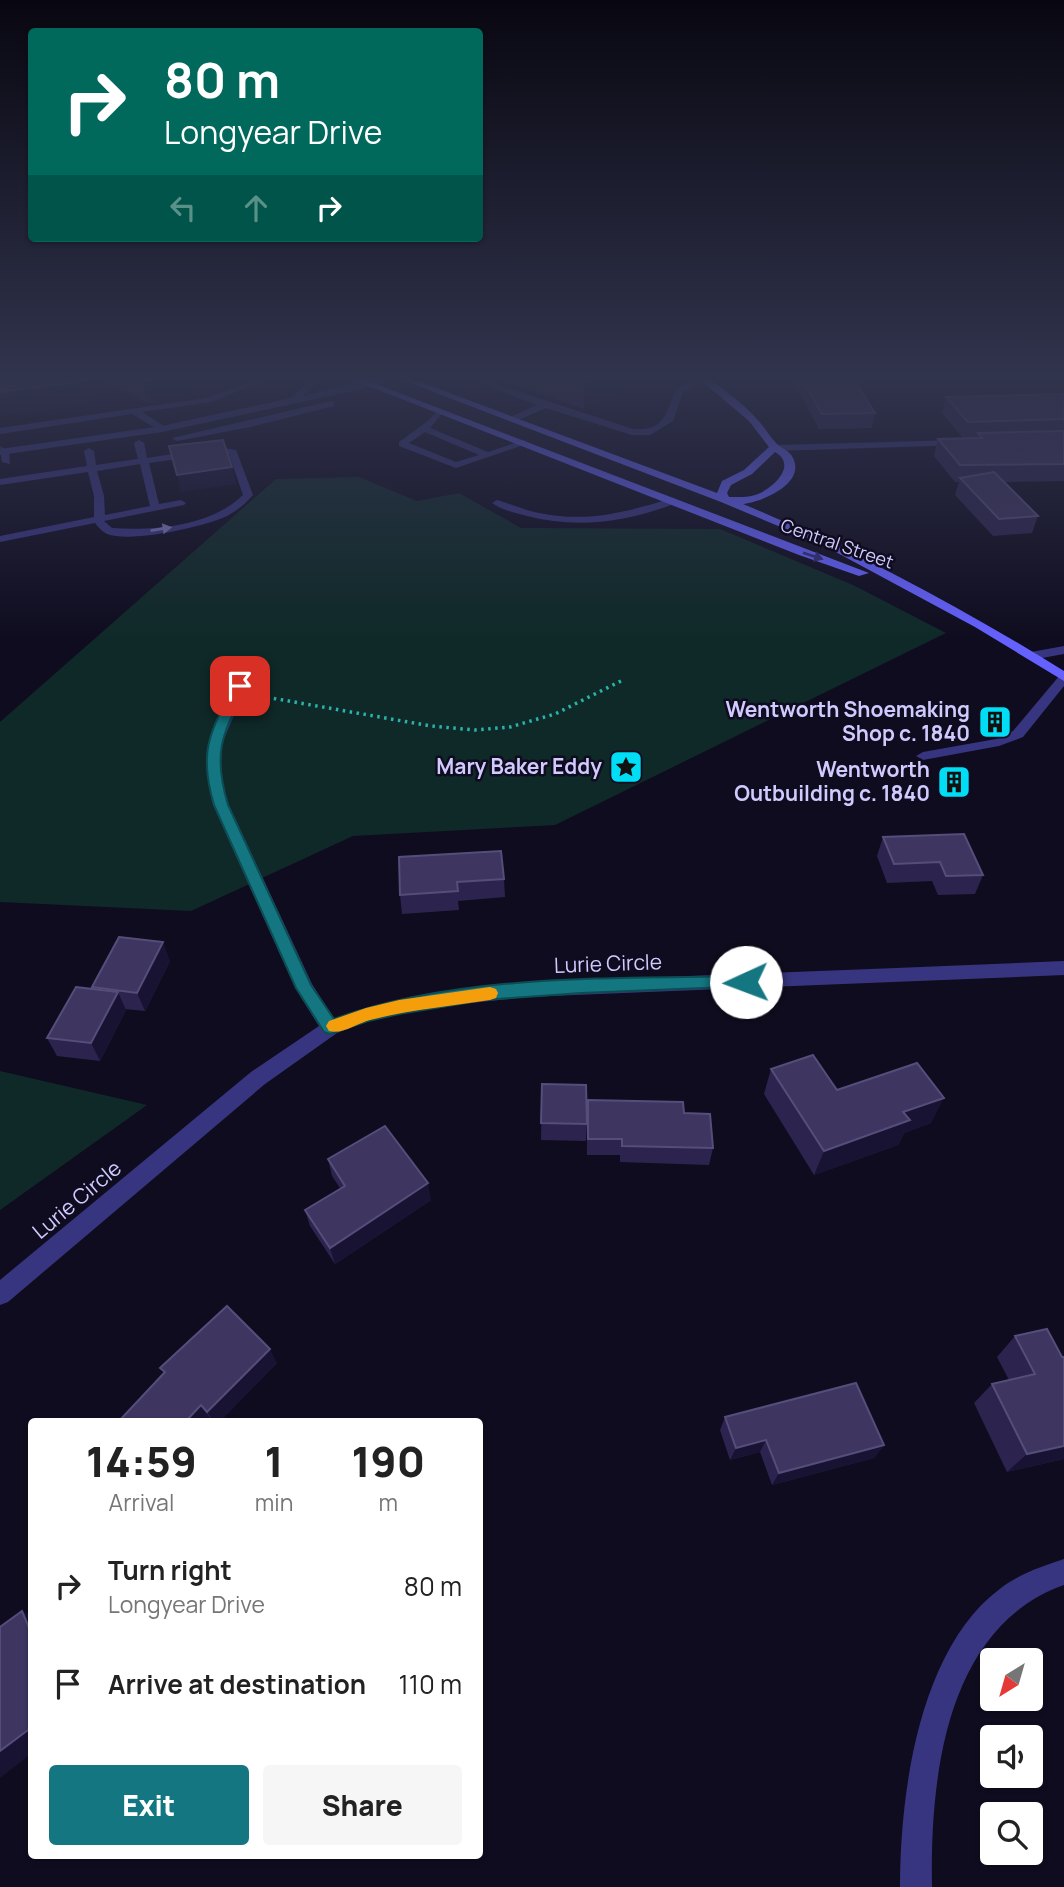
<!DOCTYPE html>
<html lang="en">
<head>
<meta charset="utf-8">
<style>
	:root { --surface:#fff; --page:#f6f6f6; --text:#222; --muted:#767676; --accent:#137681 }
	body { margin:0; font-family:Manrope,sans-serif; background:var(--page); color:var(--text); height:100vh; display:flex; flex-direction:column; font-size:26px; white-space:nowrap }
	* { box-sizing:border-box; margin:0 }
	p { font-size:23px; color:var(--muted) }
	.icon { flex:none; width:38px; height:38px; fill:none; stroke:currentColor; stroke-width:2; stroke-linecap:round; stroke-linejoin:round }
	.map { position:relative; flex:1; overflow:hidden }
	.panel { position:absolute; left:28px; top:1418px; width:455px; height:441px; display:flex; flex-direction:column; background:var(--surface); border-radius:7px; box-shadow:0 2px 5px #0004 }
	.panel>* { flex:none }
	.banner { position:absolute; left:28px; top:28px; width:455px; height:214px; border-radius:7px; box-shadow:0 2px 5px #0004; background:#00695c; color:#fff; overflow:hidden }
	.needle { width:46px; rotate:217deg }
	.tools { position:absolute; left:980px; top:1648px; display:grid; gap:14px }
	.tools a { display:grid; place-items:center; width:63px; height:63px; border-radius:7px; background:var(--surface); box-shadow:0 2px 5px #0004; font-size:35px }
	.pin { position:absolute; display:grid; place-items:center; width:60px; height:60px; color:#fff; margin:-30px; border-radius:14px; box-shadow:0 4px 10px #0006 }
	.me { position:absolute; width:77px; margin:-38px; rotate:268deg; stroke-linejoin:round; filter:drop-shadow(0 0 5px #0008) }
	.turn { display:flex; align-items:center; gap:24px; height:147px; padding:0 21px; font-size:32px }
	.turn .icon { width:91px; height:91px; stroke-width:2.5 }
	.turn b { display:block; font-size:49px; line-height:60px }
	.lanes { display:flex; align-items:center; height:66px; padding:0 21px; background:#0003; justify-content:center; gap:35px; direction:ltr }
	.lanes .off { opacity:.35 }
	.eta { display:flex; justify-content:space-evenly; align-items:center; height:119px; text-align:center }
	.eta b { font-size:42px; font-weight:800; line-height:49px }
	.action { display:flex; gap:14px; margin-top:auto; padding:14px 21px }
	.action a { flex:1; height:80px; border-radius:7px; background:var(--accent); color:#fff; font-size:28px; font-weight:800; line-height:80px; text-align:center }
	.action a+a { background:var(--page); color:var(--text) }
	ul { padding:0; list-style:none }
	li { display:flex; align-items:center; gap:21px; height:98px; padding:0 21px }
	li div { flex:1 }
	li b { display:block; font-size:26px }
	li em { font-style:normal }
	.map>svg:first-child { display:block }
	.green { fill:#0f2928 }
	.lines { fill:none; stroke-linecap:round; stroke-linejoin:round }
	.path { stroke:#2ab3ab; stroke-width:3.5; stroke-dasharray:2.5 4.5; stroke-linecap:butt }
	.lane { fill:#383580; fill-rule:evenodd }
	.street { fill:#383580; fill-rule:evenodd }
	.secondary { fill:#6561ff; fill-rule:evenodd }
	.wall { fill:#2c244e }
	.shaded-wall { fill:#191333 }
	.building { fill:#3e3561; stroke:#554d7a; stroke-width:2 }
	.oneway { fill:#7c78b9 }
	.oneway2 { fill:#312e79 }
	.route { fill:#137681; stroke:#0c4d54; stroke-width:2 }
	.slow { fill:#f59e0b }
	.labels { text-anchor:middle; stroke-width:5; stroke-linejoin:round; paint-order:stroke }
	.far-street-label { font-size:18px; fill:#d0caff; stroke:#0f0c1f }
	.poi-label { font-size:21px; font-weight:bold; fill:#d0caff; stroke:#0f0c1f; text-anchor:end }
	.street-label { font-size:21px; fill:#d0caff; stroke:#0f0c1f }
</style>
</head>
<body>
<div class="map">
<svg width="1064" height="1887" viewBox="0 0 1064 1887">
	<rect width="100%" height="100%" fill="#0f0c1f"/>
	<g class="green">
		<polygon points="359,477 417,501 459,493 521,528 720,529 853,585 946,633 555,825 353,836 191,911 0,902 0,722 276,479"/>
		<polygon points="0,1071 147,1105 0,1210"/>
	</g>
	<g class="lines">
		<polyline class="path" points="260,696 431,726 475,730 510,727 555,714 621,681"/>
		<g class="lane">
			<polygon points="266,376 276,376 211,402 142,412 165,427 166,429 162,432 132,414 0,434 0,428 206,398"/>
			<path d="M460 376H470L633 429C665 432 666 413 676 389L688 382 708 379 712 381 693 386 683 392 673 421 650 435H632L546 408 516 421H510V417L537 405Z"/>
			<path d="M440 408 444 411 430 428 488 452 524 440 529 443 456 468 399 446V442L428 421ZM425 432 479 455 456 462 409 443Z"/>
			<path d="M139 440 144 443 147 458 218 447 236 450 253 495C245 504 238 510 227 516 203 527 132 543 107 534 103 532 98 527 95 523L0 542V536L94 517V496L88 472 0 485V479L87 466 84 451 89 448 94 451 96 465 138 459 134 443ZM218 453 229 454 243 495C211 526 155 531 112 528L104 521 184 505 186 503 181 500 159 504 149 463ZM140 464 150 506 105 515 104 496 97 471Z"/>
			<polygon points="0,446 9,452 10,464 2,462"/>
			<path d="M673 498 676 499V503C628 522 578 529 527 516 515 513 502 510 492 503L497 500C511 504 524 510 539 513 589 523 626 512 673 498Z"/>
			<polygon points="1064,646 1064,654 1031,660 1025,656 1031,652"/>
			<polygon points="1064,674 1064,686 1023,737 999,746 923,760 916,756 923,752 996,739 1013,731 1060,675"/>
		</g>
		<g class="street">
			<polygon points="310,376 318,376 315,385 303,396 386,376 398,376 371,387 162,432 0,455 0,449 162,426 291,398 308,382"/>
			<polygon points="331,401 334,402 334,406 250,427 177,441 172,438"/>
			<polygon points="960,440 964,441 964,445 775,451 770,448 775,445"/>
			<path d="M240 682 247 686 222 743 221 770 223 786 229 805 312 984 334 1019C438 979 556 982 665 977 798 972 931 967 1064 961V975L526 997 435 1007 368 1021 337 1033 265 1084 8 1302 0 1305V1280L251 1072 319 1026 295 987 213 805C200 754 210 731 233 686Z"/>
			<path d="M1064 1559V1585C945 1627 930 1779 932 1887H900C900 1793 919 1648 1001 1588 1019 1574 1043 1566 1064 1559Z"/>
		</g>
		<g class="secondary">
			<polygon points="343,376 355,376 869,573 859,576 799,555"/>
			<path d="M392 376H404L717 493 722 481 744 470 769 447 749 421 696 376H706C722 389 742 402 756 418 764 426 769 436 777 444 782 449 790 451 793 458 806 484 761 502 743 504 855 550 961 607 1064 671V681L975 627 819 543 721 502ZM775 452C798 465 773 488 758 494 749 498 739 497 729 497L727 493 731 485 752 474Z"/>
		</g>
	</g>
	<g class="wall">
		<polygon points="96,376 228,376 149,403 97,378"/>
		<polygon points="488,376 642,376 641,382 584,409"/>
		<polygon points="790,376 852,376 875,413 872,428 819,429"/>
		<polygon points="1064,394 1064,481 1003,482 1038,516 1032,533 993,536 955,495 959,482 955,482 934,456 938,439 976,438 963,438 942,413 946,397"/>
		<polygon points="883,837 983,875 975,894 938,895 932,881 887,883 877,856"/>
		<polygon points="399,857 504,879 505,897 458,901 459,910 402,914 400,895"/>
		<polygon points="170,961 145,1011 125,1009 126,1010 100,1061 57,1056 47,1038 93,989 92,987"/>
		<polygon points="771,1069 837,1090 931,1123 904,1133 898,1145 814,1175 764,1094"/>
		<polygon points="542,1084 587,1118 588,1100 684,1113 713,1148 709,1165 620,1162 620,1155 587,1155 587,1124 586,1141 541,1140"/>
		<polygon points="328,1159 431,1200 335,1264 310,1226 305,1210 340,1188 332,1176"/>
		<polygon points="1015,1336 1062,1357 1064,1357 1064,1459 1007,1472 974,1403 992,1384 1009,1380 997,1357"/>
		<polygon points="277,1363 220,1421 212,1421 164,1373 160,1368"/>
		<polygon points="725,1417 884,1445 874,1458 772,1485 760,1452 730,1460 720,1430"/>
	</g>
	<g class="shaded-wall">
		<polygon points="163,376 228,376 149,403 143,382"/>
		<polygon points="598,376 642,376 641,382 584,409 585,381"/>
		<polygon points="85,381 92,404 0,416 0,392"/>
		<polygon points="232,467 236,484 181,492 177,475"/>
		<polygon points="163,942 170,961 145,1011 137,993"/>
		<polygon points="118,992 126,1010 100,1061 91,1043"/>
		<polygon points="944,1098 931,1123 904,1133 898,1145 814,1175 824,1151 903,1112"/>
		<polygon points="428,1183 431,1200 335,1264 330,1248"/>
		<polygon points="270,1349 277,1363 220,1421 213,1421 207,1412"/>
		<polygon points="201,1405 210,1418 207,1421 186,1421"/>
		<polygon points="766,1440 760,1452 730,1460 736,1448"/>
		<polygon points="884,1445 874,1458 772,1485 779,1473"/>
		<polygon points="1064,1446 1064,1459 1007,1472 1027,1454"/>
		<polygon points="22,1611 32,1616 32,1635"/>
		<polygon points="32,1727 32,1753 0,1778 0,1751"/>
	</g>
	<g class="building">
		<polygon points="0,376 84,376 85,381 0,392"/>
		<polygon points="130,376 163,376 143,382"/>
		<polygon points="568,376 598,376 585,381"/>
		<polygon points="800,376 852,376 875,413 822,414"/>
		<polygon points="1064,394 1064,419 968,422 946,397"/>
		<polygon points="1064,431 1064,464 960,465 938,439 982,438 978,433"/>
		<polygon points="223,440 232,467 177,475 169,446"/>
		<polygon points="994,472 1038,516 999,519 960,478"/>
		<polygon points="964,834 983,875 946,876 940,862 894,864 883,837"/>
		<polygon points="501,851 504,879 457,882 458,891 400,895 399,857"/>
		<polygon points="119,937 163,942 137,993 92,987"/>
		<polygon points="76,987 118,992 91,1043 47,1038"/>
		<polygon points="813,1055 837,1090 917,1063 944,1098 903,1112 910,1120 824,1151 771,1069"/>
		<polygon points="542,1084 586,1085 587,1124 541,1123"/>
		<polygon points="588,1100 683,1102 684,1113 710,1114 713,1148 622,1146 622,1139 588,1139"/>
		<polygon points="385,1126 428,1183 330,1248 305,1210 345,1186 328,1159"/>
		<polygon points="227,1306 270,1349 207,1412 201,1405 186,1421 119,1421 165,1372 160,1368"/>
		<polygon points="1047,1329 1062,1357 1064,1357 1064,1446 1027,1454 992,1384 1035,1374 1015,1336"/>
		<polygon points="856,1383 884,1445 779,1473 766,1440 736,1448 725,1417"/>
		<polygon points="22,1611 32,1635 32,1727 0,1751 0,1627"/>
	</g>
	<defs><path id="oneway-solid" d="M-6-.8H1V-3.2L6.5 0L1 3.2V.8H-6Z" transform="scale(1.75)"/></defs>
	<use class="oneway" href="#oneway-solid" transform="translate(161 529) rotate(-9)"/>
	<use class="oneway2" href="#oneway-solid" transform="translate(813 556) rotate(18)"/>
	<linearGradient id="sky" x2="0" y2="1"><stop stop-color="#080711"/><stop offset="0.59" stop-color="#31344d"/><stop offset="1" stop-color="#31344d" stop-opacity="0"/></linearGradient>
	<rect width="1064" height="640" fill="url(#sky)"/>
	<path class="route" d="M240 683 246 686C223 734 212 751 228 805L311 985 334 1019C461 973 612 979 746 976L752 977 754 982 752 986 581 993 484 1000 399 1014 368 1021 330 1034 324 1032 296 988 214 805C198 751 210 734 233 686Z"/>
	<path class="slow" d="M490 987 496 989 498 993 496 998 490 1000C450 1006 409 1010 370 1020 358 1023 342 1035 329 1031L326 1026 329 1021 366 1008 399 1000Z"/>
	<defs>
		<symbol id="building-square" viewBox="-11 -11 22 22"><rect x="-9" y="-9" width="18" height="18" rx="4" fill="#00ddf5" stroke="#0f0c1f"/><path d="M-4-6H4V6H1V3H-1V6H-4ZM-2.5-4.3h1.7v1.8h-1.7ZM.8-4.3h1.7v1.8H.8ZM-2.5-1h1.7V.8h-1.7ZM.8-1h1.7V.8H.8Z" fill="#111"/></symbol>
		<symbol id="sight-square" viewBox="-11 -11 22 22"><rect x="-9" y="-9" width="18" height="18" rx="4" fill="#00ddf5" stroke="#0f0c1f"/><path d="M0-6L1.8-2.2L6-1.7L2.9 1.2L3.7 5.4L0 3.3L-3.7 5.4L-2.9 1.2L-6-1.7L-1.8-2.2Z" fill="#111"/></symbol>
	</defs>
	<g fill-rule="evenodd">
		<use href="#building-square" x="976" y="703" width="38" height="38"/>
		<use href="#sight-square" x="607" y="748" width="38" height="38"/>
		<use href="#building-square" x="935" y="763" width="38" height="38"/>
	</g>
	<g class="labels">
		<g class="far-street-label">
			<text transform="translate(837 544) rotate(19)" y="6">Central Street</text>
		</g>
		<g class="poi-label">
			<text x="970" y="717">Wentworth Shoemaking<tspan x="970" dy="24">Shop c. 1840</tspan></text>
			<text x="602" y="774">Mary Baker Eddy</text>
			<text x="930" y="777">Wentworth<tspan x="930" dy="24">Outbuilding c. 1840</tspan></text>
		</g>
		<g class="street-label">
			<text transform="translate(608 964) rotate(-2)" y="7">Lurie Circle</text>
			<text transform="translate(77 1200) rotate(-40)" y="7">Lurie Circle</text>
		</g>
	</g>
</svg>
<div class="tools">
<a><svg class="needle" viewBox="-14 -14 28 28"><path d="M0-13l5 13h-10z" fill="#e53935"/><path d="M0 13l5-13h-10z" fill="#767676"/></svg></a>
<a><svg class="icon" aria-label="sound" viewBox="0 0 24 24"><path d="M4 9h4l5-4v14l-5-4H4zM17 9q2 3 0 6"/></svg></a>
<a><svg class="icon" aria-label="search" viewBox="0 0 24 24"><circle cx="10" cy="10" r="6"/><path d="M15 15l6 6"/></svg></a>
</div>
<div class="pin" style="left:240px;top:686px;background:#d93025"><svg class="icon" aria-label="arrive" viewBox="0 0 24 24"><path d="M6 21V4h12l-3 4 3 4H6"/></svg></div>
<svg class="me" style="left:746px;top:982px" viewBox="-20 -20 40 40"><circle r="19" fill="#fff"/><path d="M0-13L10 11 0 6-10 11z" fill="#137681"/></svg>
<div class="banner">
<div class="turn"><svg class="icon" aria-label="right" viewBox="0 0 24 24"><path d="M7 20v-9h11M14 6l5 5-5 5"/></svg><div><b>80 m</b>Longyear Drive</div></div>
<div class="lanes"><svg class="icon off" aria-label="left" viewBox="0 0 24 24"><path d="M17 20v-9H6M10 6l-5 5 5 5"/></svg><svg class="icon off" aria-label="ahead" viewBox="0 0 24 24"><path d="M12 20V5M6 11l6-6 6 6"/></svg><svg class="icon" aria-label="right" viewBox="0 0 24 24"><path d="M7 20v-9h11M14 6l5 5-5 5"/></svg></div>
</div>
<section class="panel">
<div class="eta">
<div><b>14:59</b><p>Arrival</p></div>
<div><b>1</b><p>min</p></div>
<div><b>190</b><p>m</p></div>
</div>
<ul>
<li><svg class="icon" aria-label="right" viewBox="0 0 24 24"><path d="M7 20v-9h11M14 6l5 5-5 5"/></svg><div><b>Turn right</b><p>Longyear Drive</p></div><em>80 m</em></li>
<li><svg class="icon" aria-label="arrive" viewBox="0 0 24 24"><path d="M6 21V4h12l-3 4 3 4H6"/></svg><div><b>Arrive at destination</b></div><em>110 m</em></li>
</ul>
<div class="action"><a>Exit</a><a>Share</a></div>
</section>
</div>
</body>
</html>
